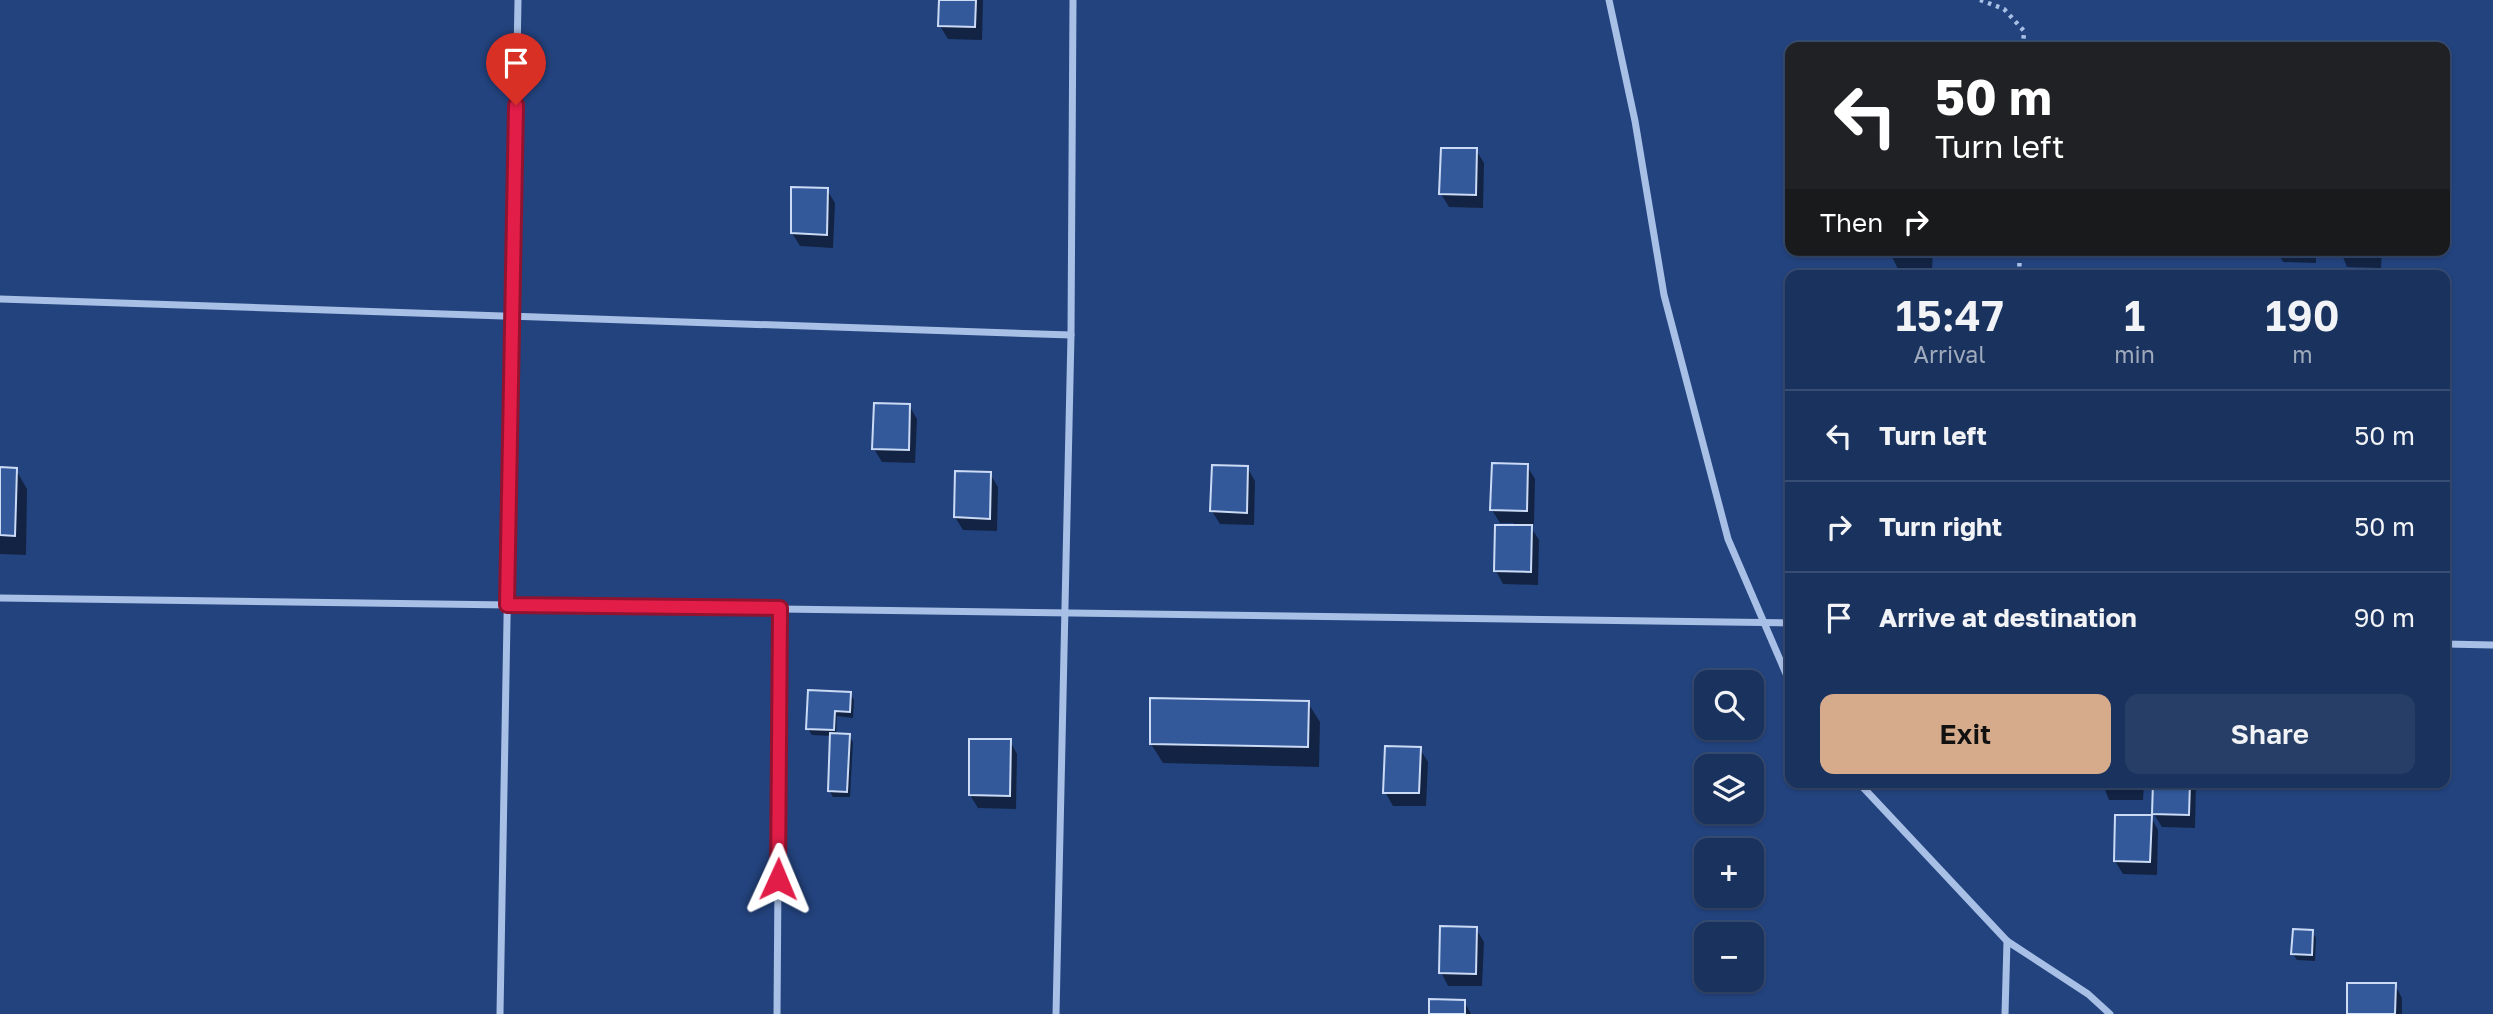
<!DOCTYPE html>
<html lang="en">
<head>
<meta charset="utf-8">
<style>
	:root { --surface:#1a325e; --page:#273e67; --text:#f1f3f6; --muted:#9faabc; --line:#384d73; --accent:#d6ab8b }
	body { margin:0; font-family:"Golos Text",sans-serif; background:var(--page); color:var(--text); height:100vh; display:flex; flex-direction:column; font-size:26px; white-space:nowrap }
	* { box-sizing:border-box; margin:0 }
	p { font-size:23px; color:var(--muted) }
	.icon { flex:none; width:38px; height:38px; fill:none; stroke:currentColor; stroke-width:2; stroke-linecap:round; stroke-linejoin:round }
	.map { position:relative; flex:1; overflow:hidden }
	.drawer { position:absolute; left:1785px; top:270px; width:665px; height:518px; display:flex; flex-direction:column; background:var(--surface); border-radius:14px; box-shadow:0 2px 5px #0004,0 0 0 2px var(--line) }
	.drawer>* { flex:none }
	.banner { position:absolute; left:1785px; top:42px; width:665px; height:214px; border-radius:14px; box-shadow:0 2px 5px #0004,0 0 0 2px var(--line); background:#202124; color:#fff; overflow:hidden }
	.controls { position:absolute; left:1694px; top:670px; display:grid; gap:14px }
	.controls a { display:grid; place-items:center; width:70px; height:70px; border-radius:14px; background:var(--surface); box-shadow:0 2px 5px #0004,0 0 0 2px var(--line); font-size:35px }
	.pin { position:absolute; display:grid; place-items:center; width:60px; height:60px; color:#fff; margin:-72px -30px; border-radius:50% 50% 50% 0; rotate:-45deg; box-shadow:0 0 7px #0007 }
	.pin .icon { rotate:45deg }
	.me { position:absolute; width:77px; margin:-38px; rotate:1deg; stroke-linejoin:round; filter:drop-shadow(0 0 5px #0008) }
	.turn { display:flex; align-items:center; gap:24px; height:147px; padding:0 35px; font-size:32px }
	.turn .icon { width:91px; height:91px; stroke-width:2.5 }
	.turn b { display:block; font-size:49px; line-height:60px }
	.then { display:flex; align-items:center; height:66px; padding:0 35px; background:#0003; gap:14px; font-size:26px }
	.eta { display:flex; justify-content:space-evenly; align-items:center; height:119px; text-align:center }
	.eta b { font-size:42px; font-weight:600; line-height:49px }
	.button { display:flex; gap:14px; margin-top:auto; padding:14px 35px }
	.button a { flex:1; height:80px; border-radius:14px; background:var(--accent); color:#111; font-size:28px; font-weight:600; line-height:80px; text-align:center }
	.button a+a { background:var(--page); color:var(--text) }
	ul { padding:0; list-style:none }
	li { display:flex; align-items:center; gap:21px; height:91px; padding:0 35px; border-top:2px solid var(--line) }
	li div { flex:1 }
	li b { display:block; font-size:26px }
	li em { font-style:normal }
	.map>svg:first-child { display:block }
	.shadow { fill:#0007 }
	.building { fill:#33599b; stroke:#cbdbf5; stroke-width:2 }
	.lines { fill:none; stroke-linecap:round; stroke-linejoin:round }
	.path { stroke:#a8bfe6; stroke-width:4.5; stroke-dasharray:3.5 5; stroke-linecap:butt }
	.street { stroke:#a8bfe6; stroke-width:7 }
	.route-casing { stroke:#92132f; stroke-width:18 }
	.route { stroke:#e11d48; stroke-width:12 }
</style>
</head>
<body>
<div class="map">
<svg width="2493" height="1014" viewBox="0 0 2493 1014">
	<rect width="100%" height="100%" fill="#23437e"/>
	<g class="shadow">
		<polygon points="941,0 983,0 982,40 948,39 940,26"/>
		<polygon points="1476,150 1484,163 1483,208 1449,207 1441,194"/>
		<polygon points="827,190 835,203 833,248 800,246 792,233"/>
		<polygon points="1891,250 1933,250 1932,270 1898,269 1891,255"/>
		<polygon points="2276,250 2316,250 2316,263 2283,262"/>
		<polygon points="2340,250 2382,250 2381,268 2347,267"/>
		<polygon points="909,405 917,419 915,463 882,462 874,449"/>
		<polygon points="1527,466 1535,479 1534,524 1529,524 1539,540 1538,585 1503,584 1496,571 1514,523 1500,523 1492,510"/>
		<polygon points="1247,467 1255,481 1254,525 1220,524 1212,511"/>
		<polygon points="0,469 16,470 27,489 26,555 0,554"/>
		<polygon points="990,474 998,487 997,531 963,530 955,517"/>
		<polygon points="850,693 854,700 853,718 837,716 836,735 849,736 853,742 850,797 833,797 829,790 832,736 812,735 808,729"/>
		<polygon points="1308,703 1320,722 1319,767 1163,763 1151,744"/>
		<polygon points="1010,741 1017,754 1016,809 978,808 970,795"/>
		<polygon points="1420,749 1428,762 1426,806 1393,806 1385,792"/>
		<polygon points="2102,782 2144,782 2143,800 2109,800"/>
		<polygon points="2155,782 2196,782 2195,828 2162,827 2154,814"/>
		<polygon points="2151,817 2158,830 2157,875 2123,874 2115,861"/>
		<polygon points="1476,929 1484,942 1482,986 1448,986 1441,972"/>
		<polygon points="2312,932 2316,938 2315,961 2297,960 2293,954"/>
		<polygon points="2395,985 2402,998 2402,1014 2349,1014"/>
		<polygon points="1464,1001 1471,1014 1430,1014"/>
	</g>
	<g class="building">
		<polygon points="939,0 976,0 975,27 938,26"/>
		<polygon points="1441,148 1477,148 1476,195 1439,194"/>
		<polygon points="791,187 828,188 827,235 791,233"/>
		<polygon points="1889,250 1926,250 1926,257 1889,256"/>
		<polygon points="2338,250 2375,250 2375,255 2338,254"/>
		<polygon points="874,403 910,404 909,450 872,449"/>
		<polygon points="1492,463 1528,464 1527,511 1490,510"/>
		<polygon points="1212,465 1248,466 1247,513 1210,511"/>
		<polygon points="0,467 17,468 15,536 0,535"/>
		<polygon points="955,471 991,472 990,519 954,517"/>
		<polygon points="1495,525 1532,525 1531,572 1494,571"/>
		<polygon points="808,690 851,692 850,712 835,711 834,730 806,729"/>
		<polygon points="1150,698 1309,701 1308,747 1150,744"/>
		<polygon points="830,733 850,734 847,792 828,791"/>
		<polygon points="969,739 1011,739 1010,796 969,795"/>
		<polygon points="1385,746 1421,747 1419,793 1383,793"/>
		<rect x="2100" y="782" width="37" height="5"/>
		<polygon points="2153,782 2190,782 2189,815 2152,814"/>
		<polygon points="2115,815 2152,815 2150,862 2114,861"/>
		<polygon points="1440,926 1477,927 1476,974 1439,973"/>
		<polygon points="2293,929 2313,930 2312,955 2291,954"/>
		<polygon points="2347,983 2396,983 2395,1014 2347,1014"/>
		<polygon points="1429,999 1465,1000 1465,1014 1429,1014"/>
	</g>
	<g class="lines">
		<g class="path">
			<polyline points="1980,0 2004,9 2024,31 2023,47"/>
			<polyline points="2019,275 2020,250"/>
		</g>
		<g class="street">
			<polyline points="1609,0 1635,121 1664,295 1728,539 1790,683"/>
			<polyline points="0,299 1071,335"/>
			<polyline points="0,598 1790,623"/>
			<polyline points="2445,644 2493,645"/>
			<polyline points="1858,782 2007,941 2088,994 2110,1014"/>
			<polyline points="500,1014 518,0"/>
			<polyline points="777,1014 780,608"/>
			<polyline points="1056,1014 1071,335 1073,0"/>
			<polyline points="2005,1014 2007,941"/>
		</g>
	</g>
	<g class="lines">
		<defs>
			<polyline id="route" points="516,105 507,605 780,608 778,879"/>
		</defs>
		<use href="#route" class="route-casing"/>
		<use href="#route" class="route"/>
	</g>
</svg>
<div class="controls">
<a><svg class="icon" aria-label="search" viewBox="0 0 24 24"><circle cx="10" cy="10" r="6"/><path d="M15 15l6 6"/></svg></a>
<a><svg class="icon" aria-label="layers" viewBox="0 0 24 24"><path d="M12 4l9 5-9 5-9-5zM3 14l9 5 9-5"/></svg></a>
<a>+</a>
<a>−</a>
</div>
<div class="pin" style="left:516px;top:105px;background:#d93025"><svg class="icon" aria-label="arrive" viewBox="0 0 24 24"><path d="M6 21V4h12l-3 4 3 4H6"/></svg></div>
<svg class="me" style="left:778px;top:879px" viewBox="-20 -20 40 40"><path d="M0-17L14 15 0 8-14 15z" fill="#e11d48" stroke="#fff" stroke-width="4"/></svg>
<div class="banner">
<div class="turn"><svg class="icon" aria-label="left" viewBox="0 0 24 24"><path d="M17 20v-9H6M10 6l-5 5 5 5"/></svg><div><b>50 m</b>Turn left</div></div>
<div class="then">Then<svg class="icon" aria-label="right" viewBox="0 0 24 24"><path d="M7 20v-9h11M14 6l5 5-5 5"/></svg></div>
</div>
<section class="drawer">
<div class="eta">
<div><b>15:47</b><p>Arrival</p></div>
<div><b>1</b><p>min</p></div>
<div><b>190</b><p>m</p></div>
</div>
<ul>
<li><svg class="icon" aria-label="left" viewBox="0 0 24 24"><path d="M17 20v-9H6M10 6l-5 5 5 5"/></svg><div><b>Turn left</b></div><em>50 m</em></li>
<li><svg class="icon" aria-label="right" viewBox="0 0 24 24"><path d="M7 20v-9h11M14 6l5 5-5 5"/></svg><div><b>Turn right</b></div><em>50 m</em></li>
<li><svg class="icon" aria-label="arrive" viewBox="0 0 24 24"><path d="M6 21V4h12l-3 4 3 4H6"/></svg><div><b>Arrive at destination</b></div><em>90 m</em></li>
</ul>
<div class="button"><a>Exit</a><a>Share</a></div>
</section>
</div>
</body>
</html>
